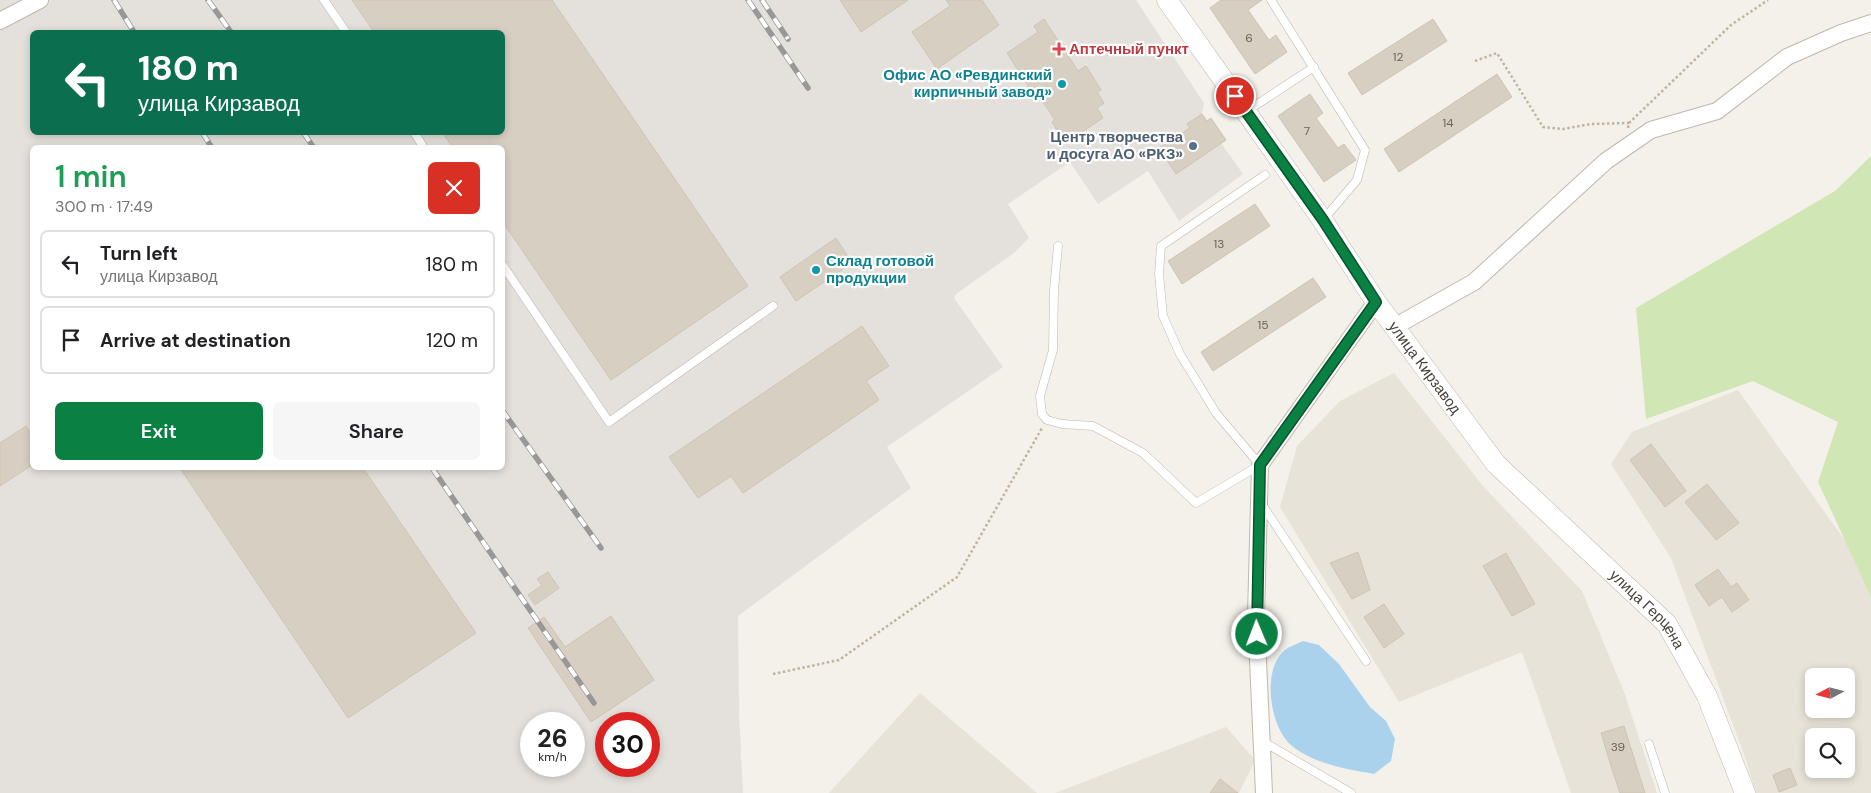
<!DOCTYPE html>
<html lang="en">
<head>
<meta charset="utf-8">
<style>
	:root { --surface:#fff; --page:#f6f6f6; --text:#202124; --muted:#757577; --line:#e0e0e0; --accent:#0b8043 }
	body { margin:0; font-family:"DM Sans",sans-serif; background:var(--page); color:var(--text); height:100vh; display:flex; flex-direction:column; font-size:19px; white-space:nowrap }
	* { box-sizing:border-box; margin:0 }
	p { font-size:16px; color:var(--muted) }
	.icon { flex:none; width:28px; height:28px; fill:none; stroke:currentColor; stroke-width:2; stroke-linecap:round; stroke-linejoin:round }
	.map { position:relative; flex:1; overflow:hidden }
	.panel { position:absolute; left:30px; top:145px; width:475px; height:325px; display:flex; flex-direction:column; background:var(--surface); border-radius:8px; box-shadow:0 2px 8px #0003 }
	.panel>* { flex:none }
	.guide { position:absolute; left:30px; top:30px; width:475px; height:105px; border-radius:8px; box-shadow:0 2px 8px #0003; background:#0b6e4f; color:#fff; overflow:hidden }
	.needle { width:32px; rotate:263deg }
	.fabs { position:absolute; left:1805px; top:668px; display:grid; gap:10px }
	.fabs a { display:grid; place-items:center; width:50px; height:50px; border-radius:8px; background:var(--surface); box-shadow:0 2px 8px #0003; font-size:25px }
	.speed { position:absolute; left:520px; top:712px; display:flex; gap:10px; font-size:25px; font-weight:700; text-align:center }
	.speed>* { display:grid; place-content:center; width:65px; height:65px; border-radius:50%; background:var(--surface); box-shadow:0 2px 8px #0003; line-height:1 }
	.speed small { font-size:12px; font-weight:400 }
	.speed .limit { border:8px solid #d22; background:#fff; color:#111 }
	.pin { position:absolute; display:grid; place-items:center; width:42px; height:42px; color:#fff; margin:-21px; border:2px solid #fff; border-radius:50%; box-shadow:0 1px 5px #0007 }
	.me { position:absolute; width:55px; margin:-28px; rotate:359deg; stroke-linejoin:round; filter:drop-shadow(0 0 4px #0008) }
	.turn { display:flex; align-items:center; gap:18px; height:105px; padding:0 25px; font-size:22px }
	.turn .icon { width:65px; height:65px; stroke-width:2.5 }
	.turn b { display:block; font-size:35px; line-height:42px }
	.round { display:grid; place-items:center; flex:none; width:52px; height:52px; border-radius:8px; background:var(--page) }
	.head { display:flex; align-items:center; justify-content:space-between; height:85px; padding:0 25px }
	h1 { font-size:30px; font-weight:600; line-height:38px; color:#1e9e55 }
	.cta { display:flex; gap:10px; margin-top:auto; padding:10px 25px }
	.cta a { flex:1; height:58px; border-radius:8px; background:var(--accent); color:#fff; font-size:20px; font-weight:600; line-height:58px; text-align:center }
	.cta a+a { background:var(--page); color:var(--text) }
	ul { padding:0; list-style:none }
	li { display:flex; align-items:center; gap:15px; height:68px; margin:0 10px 8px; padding:0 15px; border:2px solid var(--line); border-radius:8px }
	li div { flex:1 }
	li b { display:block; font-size:19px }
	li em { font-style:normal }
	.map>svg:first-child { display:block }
	.residential { fill:#e8e3d8; fill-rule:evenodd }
	.industrial { fill:#e4e0db; fill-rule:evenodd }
	.green { fill:#d0e6b5 }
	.water { fill:#aad2ed }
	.building { fill:#d8cfc3; stroke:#cfc4b3 }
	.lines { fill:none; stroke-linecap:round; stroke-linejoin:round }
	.service-casing { stroke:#bfb8ad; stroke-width:9 }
	.minor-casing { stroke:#bfb8ad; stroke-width:18 }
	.tertiary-casing { stroke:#bfb8ad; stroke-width:21 }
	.path { stroke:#c0b49f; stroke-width:2.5; stroke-dasharray:2.5 2.5; stroke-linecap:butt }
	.service { stroke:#fff; stroke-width:8 }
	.minor { stroke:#fff; stroke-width:16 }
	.tertiary { stroke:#fff; stroke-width:20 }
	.rail-casing { stroke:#989898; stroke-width:5.5 }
	.rail { stroke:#fff; stroke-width:4; stroke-dasharray:11; stroke-linecap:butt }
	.route-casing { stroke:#07532c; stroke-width:12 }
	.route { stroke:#0b8043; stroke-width:9 }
	.health-dot { fill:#e0444e; stroke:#fff; stroke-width:2 }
	.culture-dot { fill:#0f9aa8; stroke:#fff; stroke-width:2 }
	.service-dot { fill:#5c6f8a; stroke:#fff; stroke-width:2 }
	.labels { text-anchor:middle; stroke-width:4.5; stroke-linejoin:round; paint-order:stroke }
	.number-label { font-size:12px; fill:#6b645b }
	.health-label { font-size:15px; font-weight:bold; fill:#be3a42; stroke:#fff; text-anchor:start }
	.culture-label { font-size:15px; font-weight:bold; fill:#0d838f; stroke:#fff; text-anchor:end }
	.service-label { font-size:15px; font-weight:bold; fill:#4e5e75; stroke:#fff; text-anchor:end }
	.street-label { font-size:15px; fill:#474138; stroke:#fff }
</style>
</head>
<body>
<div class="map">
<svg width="1871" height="793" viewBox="0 0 1871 793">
	<rect width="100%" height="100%" fill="#f4f1ea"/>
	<g class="residential">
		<polygon points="1394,373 1483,486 1582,591 1623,689 1657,793 1571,793 1522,652 1399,702 1280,507 1297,446 1340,401"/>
		<path d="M1738 390 1853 552 1871 596V793H1756L1746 760 1671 558 1611 464 1632 432ZM1814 676H1846V709H1814ZM1814 736H1846V769H1814Z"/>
		<polygon points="920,693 1037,793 829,793"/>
		<polygon points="1226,727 1255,760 1239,793 1055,793"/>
	</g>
	<path class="industrial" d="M0 0H1136L1204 103 1202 114 1207 121 1211 118 1226 140 1221 143 1243 174 1179 221 1148 171 1098 204 1070 162 1008 204 1029 238 1014 253 956 294 954 298 1003 367 887 447 911 488 738 616 739 712 743 793H0ZM32 32H502V132H32ZM32 148H502V468H32ZM531 724H574V766H531ZM606 724H649V766H606Z"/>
	<polygon class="green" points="1871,156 1871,597 1818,482 1838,422 1753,381 1646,419 1636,308 1835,191"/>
	<path class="water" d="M1303 641 1319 645 1339 664 1370 707 1386 721 1395 739 1391 761 1374 774C1347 769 1313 764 1291 745 1270 727 1261 669 1285 650 1290 646 1297 644 1303 641Z"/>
	<g class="building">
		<polygon points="352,0 552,0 748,286 611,380 502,221 502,148 453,148 442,132 502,132 502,32 374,32"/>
		<polygon points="840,0 908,0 861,32"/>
		<polygon points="946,0 982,0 999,25 937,69 912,32 950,6"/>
		<polygon points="1221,0 1262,0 1248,10 1269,40 1276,35 1287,52 1255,74 1210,8"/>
		<polygon points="1044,19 1078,71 1086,66 1101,90 1097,92 1104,103 1097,108 1103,118 1065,143 1052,122 1055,120 1039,96 1036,98 1007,53 1038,32 1034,26"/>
		<polygon points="1433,19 1447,41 1362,95 1348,73"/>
		<polygon points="1497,74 1512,97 1399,172 1384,149"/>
		<polygon points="1310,94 1323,113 1316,118 1338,148 1344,144 1356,160 1324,182 1278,116"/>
		<polygon points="1202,114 1207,121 1211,118 1226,140 1176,174 1159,148 1190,128 1187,124"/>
		<polygon points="1255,204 1270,226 1182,284 1168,261"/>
		<polygon points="836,238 852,263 796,301 780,277"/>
		<polygon points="1313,278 1326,297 1213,371 1201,352"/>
		<polygon points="862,326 889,366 866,381 879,400 743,493 731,476 698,498 669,457"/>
		<polygon points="26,426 32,436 32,465 0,486 0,443"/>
		<polygon points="1651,444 1686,491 1665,507 1630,460"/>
		<polygon points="180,468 363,468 476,633 348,718"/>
		<polygon points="1707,484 1739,523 1716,540 1685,502"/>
		<polygon points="1358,552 1370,590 1352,599 1330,563"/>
		<polygon points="1506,553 1535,604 1512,616 1483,566"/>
		<polygon points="1718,569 1731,587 1737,583 1749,600 1732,612 1722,597 1709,606 1695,585"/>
		<polygon points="548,572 559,588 535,605 528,595 542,585 537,579"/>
		<polygon points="1384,604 1404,634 1384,648 1364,617"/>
		<polygon points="611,616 654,680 591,722 528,628 544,617 565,647"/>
		<polygon points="1624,726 1638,771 1645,793 1620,793 1612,769 1601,733"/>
		<polygon points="1790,768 1797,785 1779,792 1773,775"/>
		<polygon points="1220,779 1238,793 1210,793"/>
	</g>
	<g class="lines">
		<defs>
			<g id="service">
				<polyline points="324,0 346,32"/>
				<polyline points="1271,0 1365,150 1357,180 1324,219"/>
				<polyline points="1247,111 1314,67"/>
				<polyline points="414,132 424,148"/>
				<polyline points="1058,246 1054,290 1053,350 1040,396 1042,414 1047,420 1062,424 1093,426 1143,453 1196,503 1260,465 1216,413 1180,354 1163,316 1159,274 1161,246 1265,175"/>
				<polyline points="502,264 609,422 773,306"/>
				<polyline points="1261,503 1366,661"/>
				<polyline points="1262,741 1351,793"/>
				<polyline points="1649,744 1665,793"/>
			</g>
			<g id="minor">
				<polyline points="0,21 40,0"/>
				<polyline points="1394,327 1474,282 1606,161 1651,130 1717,111 1787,57 1841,33 1871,23"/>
				<polyline points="1264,793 1256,616 1260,465 1376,302"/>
			</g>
			<g id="tertiary">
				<path id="s1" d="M1167 0 1323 221 1376 302 1496 464 1667 624 1707 696 1745 793"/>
			</g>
		</defs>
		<use href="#service" class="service-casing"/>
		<use href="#minor" class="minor-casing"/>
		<use href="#tertiary" class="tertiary-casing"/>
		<g class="path">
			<polyline points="1475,61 1497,53 1543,127 1563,129 1591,124 1629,123"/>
			<polyline points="1628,128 1629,123 1731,25 1768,0"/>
			<polyline points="773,674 839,660 957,577 1042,428"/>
		</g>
		<use href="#service" class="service"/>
		<use href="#minor" class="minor"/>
		<use href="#tertiary" class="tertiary"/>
		<defs>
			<g id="rail">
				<polyline points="114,0 134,32"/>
				<polyline points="208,0 231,32"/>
				<polyline points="748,0 808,88"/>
				<polyline points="762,0 788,39"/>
				<polyline points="202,132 212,148"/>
				<polyline points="303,132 314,148"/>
				<polyline points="502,410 601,548"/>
				<polyline points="432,468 594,703"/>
			</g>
		</defs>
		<use href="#rail" class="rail-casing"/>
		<use href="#rail" class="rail"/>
	</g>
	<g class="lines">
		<defs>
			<polyline id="route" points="1235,96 1323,220 1376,302 1260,465 1257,634"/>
		</defs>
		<use href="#route" class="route-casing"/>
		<use href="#route" class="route"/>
	</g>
	<path class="health-dot" d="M1056.5 41.5h5v5h5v5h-5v5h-5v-5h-5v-5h5z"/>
	<g class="culture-dot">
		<circle cx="1062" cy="84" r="5"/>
		<circle cx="816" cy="270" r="5"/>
	</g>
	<circle class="service-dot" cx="1193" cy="146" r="5"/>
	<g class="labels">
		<g class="number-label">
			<text x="1249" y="42">6</text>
			<text x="1398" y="61">12</text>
			<text x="1448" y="127">14</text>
			<text x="1307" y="135">7</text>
			<text x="1219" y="248">13</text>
			<text x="1263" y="329">15</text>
			<text x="1618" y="751">39</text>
		</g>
		<g class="health-label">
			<text x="1069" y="54">Аптечный пункт</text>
		</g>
		<g class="culture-label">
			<text x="1052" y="80">Офис АО «Ревдинский<tspan x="1052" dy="17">кирпичный завод»</tspan></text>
			<text x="826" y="266" text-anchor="start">Склад готовой<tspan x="826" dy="17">продукции</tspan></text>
		</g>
		<g class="service-label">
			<text x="1183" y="142">Центр творчества<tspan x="1183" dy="17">и досуга АО «РКЗ»</tspan></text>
		</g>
		<g class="street-label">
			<text dy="5" stroke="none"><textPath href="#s1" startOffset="449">улица Кирзавод</textPath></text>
			<text dy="5" stroke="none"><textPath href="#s1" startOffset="779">улица Герцена</textPath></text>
		</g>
	</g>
</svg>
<div class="fabs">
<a><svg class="needle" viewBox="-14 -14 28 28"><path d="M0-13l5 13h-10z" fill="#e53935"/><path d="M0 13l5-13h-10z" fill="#757577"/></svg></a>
<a><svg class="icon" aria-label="search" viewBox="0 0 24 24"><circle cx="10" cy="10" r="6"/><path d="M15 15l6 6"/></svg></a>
</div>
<div class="speed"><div>26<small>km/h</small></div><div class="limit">30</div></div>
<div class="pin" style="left:1235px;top:96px;background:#d93025"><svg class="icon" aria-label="arrive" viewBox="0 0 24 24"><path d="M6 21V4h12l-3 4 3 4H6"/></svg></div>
<svg class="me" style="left:1257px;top:634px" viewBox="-20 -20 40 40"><circle r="17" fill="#0b8043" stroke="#fff" stroke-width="3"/><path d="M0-11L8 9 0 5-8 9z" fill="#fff"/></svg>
<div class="guide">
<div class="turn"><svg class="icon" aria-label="left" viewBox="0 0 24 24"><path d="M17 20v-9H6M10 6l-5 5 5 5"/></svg><div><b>180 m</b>улица Кирзавод</div></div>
</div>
<section class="panel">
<div class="head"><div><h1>1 min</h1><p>300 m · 17:49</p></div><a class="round" style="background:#d93025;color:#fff"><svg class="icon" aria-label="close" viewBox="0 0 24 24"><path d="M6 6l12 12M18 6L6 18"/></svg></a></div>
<ul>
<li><svg class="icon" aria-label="left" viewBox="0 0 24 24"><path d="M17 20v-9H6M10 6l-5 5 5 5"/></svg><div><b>Turn left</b><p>улица Кирзавод</p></div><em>180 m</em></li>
<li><svg class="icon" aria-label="arrive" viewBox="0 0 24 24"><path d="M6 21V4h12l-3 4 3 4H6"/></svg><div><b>Arrive at destination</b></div><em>120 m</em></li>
</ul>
<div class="cta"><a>Exit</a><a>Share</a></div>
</section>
</div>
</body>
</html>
